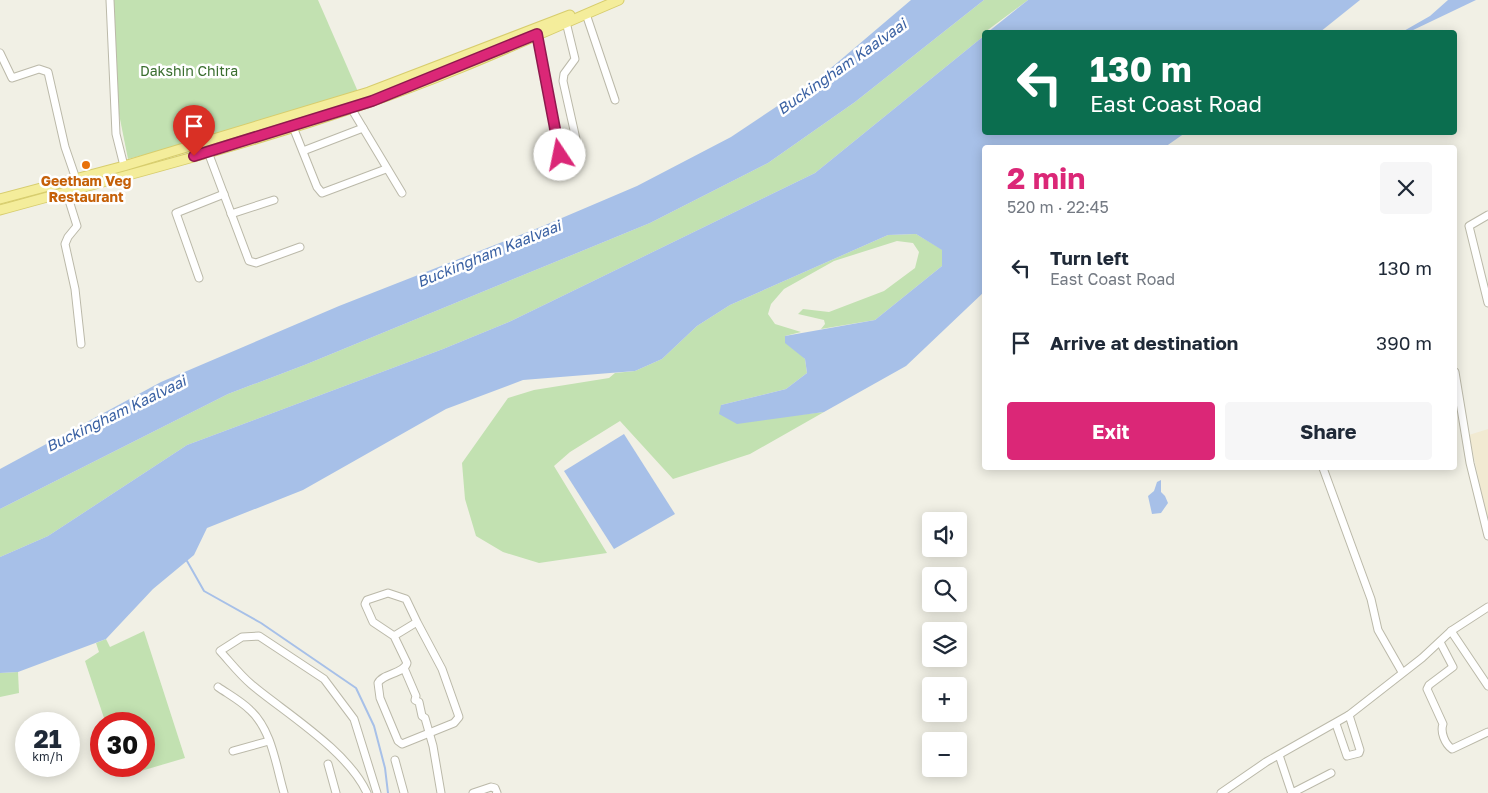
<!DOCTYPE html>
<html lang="en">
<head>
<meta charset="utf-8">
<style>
	:root { --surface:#fff; --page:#f6f6f7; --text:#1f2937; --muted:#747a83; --accent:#db2777 }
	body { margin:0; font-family:"Golos Text",sans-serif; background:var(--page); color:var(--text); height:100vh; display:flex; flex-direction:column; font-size:19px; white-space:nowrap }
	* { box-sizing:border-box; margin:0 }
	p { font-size:16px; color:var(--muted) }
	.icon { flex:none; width:28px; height:28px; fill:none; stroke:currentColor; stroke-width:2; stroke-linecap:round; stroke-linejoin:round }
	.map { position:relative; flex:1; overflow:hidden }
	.panel { position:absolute; left:982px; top:145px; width:475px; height:325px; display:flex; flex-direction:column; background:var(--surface); border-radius:5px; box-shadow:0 2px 12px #0003 }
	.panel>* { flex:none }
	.hud { position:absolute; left:982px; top:30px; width:475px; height:105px; border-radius:5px; box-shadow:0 2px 12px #0003; background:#0b6e4f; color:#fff; overflow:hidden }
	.controls { position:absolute; left:922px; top:512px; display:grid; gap:10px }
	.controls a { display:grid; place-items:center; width:45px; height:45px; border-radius:5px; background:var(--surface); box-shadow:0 2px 12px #0003; font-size:25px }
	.speed { position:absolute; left:15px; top:712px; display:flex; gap:10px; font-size:25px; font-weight:700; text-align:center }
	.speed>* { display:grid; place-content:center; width:65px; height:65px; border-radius:50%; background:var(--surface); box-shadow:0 2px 12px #0003; line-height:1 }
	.speed small { font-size:12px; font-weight:400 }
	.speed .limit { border:8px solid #d22; background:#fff; color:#111 }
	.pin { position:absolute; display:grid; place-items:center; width:42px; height:42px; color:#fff; margin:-51px -21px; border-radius:50% 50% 50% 0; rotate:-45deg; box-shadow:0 0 5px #0007 }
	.pin .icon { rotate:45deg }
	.me { position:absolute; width:55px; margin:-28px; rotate:349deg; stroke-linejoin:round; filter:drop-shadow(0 0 4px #0008) }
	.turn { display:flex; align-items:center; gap:18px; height:105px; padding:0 25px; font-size:22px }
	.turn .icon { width:65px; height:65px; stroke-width:2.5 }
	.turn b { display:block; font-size:35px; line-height:42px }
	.round { display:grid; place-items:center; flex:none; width:52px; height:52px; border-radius:5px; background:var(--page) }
	.overview { display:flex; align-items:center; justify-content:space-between; height:85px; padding:0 25px }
	h1 { font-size:30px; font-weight:700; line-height:38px; color:var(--accent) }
	.button { display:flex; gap:10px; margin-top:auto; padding:10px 25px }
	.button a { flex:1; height:58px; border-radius:5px; background:var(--accent); color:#fff; font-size:20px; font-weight:700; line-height:58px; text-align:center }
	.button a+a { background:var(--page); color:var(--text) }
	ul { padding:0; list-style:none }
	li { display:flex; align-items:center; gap:15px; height:75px; padding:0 25px }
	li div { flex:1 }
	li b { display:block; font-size:19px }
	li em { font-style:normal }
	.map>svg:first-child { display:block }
	.commercial { fill:#f1ead2 }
	.green { fill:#c2e1b1 }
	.water { fill:#a7c0e8 }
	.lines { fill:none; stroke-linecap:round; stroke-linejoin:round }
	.stream { stroke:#a7c0e8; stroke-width:2 }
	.minor-casing { stroke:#bbb9a9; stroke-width:9 }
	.major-casing { stroke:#d7cd6d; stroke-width:11 }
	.minor { stroke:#fff; stroke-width:7 }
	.major { stroke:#f4ed9b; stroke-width:9 }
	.route-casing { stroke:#8e194d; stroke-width:12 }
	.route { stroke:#db2777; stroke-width:9 }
	.food-dot { fill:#e8710a; stroke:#fff; stroke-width:2 }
	.labels { text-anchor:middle; stroke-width:5; stroke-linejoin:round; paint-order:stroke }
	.park-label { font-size:14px; fill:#3a6e2f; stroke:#fff }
	.food-label { font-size:14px; font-weight:bold; fill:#c56008; stroke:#fff }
	.water-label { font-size:15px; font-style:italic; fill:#3a61a3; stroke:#fff }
</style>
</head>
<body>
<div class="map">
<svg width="1488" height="793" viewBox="0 0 1488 793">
	<rect width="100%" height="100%" fill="#f1f0e5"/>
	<polygon class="commercial" points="1488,429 1488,522 1469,435"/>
	<g class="green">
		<polygon points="113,0 318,0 359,94 210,138 128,159 119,114"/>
		<polygon points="984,0 1028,0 985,32 985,35 815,173 511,321 443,349 187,445 48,536 0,557 0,509 228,394 307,364 650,223 768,163 855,102"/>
		<polygon points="916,234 943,250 942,266 875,320 821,329 825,324 824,320 798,314 803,309 829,312 884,291 915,268 919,252 913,243 897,241 834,261 784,289 771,304 768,314 775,324 801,332 785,336 805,359 807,373 786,389 721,405 788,416 824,412 750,454 673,479 620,421 570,452 554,466 607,553 539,563 503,552 476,536 465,499 462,463 508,398 534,390 609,378 615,373 635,371 662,359 697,326 730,305 888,235"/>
		<polygon points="144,631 185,758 124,776 121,766 144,766 144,724 106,724 85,661 99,652 96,643 106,639 110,647"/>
		<polygon points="18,672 19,693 0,697 0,673"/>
	</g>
	<g class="water">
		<polygon points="911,0 984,0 855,102 768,163 650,223 307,364 228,394 0,509 0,469 161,382 339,306 543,226 637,186 731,137 818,79"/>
		<polygon points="1028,0 1360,0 1320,32 988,32"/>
		<polygon points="1448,0 1476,0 1409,32 1402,32 1430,16"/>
		<polygon points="985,35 985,132 1185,133 1165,147 985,148 985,291 906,366 824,412 737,424 719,414 721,405 786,389 807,373 805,359 785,343 785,336 875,320 942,266 942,250 916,234 888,235 730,305 697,326 662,359 635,371 523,380 446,409 303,490 207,528 194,555 153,589 106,639 18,672 0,673 0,557 48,536 187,445 443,349 511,321 815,173"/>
		<polygon points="624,434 675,514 614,549 564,471"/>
		<polygon points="1161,480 1161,492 1165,496 1168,503 1161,513 1152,514 1148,496 1154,491 1157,482"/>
	</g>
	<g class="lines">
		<polyline class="stream" points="187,561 204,591 261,623 356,688 374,726 385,768 388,793"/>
		<defs>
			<g id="minor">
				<polyline points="110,0 116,134 124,166"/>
				<polyline points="586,14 615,100"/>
				<polyline points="566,22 575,59 564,74 563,81 578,148"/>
				<polyline points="537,35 560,155"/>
				<polyline points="0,53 12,78 39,69 48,72 65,147 76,179"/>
				<polyline points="351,108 402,193"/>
				<polyline points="293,127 317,187 322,193 386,169"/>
				<polyline points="303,151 363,128"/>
				<polyline points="208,152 249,261 256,263 300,247"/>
				<polyline points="66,191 77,226 68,237 65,244 75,289 81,344"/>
				<polyline points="231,214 274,200"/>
				<polyline points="1488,215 1469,226 1488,303"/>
				<polyline points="199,278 176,213 224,194"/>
				<polyline points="1455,372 1470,463 1488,536"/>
				<polyline points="1323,468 1371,599 1378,630 1402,672"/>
				<polyline points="1451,631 1488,686"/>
				<path d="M394 636 417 622 406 599 388 593 367 600 365 604 373 622 394 636 407 663C404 674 383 673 378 683L380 698 398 741 402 744 454 723 459 717 442 669 417 622"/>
				<path d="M1440 642 1453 667 1429 685 1427 689 1443 724C1440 732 1445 744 1452 749L1488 732"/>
				<polyline points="404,668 416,696 415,700 419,702 422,716 425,718 433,746 441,793"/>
				<path d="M218 687C228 694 241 701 250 710 272 730 276 766 284 793"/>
				<polyline points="1336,724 1347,756 1359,753 1360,750 1349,715"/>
				<polyline points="233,751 269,741"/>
				<polyline points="1279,755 1291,791 1294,792 1331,773"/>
				<polyline points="395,760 404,793"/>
				<polyline points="328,764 336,793"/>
				<path d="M367 793C348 751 287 714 252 685 240 675 230 662 220 651L242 637 259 636 324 679 354 719 377 793"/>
				<polyline points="473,793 491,787 495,788 497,793"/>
				<polyline points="1221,793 1266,762 1349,715 1422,658 1451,631 1488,607"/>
			</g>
			<g id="major">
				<polyline points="0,199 124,166 369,92 570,15"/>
				<path d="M0 210C123 176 247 145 367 103 453 74 536 35 619 0"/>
			</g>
		</defs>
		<use href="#minor" class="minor-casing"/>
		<use href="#major" class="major-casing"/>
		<use href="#minor" class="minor"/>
		<use href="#major" class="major"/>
	</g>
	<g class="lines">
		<defs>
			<polyline id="route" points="194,156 372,101 537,34 560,155"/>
		</defs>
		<use href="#route" class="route-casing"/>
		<use href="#route" class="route"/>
	</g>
	<circle class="food-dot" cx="86" cy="165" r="5"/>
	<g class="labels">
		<g class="park-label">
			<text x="189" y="76">Dakshin Chitra</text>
		</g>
		<g class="food-label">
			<text x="86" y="186">Geetham Veg<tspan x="86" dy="16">Restaurant</tspan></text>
		</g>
		<g class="water-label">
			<text transform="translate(842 67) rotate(-35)" y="5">Buckingham Kaalvaai</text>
			<text transform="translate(489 254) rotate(-22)" y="5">Buckingham Kaalvaai</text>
			<text transform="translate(116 414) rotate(-26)" y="5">Buckingham Kaalvaai</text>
		</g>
	</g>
</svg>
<div class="controls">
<a><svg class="icon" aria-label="sound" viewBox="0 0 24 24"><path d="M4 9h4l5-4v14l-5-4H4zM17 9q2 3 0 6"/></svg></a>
<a><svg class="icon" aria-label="search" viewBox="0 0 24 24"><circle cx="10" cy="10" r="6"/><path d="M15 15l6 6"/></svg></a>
<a><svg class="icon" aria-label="layers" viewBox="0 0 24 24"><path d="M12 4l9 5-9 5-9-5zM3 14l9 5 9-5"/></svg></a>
<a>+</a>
<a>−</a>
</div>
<div class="speed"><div>21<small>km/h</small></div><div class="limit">30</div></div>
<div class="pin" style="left:194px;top:156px;background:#d93025"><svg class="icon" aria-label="arrive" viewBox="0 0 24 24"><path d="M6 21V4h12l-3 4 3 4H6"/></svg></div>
<svg class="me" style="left:560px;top:155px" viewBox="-20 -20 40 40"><circle r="19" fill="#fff"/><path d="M0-13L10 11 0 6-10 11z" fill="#db2777"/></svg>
<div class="hud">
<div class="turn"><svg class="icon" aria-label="left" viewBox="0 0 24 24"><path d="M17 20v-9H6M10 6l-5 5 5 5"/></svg><div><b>130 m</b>East Coast Road</div></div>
</div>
<section class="panel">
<div class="overview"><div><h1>2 min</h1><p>520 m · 22:45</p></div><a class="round"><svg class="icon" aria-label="close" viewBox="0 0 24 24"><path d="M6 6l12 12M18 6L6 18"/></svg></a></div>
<ul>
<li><svg class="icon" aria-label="left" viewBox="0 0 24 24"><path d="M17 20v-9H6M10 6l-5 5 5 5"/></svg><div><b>Turn left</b><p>East Coast Road</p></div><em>130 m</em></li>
<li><svg class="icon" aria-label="arrive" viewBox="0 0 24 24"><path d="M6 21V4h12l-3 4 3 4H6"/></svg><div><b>Arrive at destination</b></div><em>390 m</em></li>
</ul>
<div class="button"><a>Exit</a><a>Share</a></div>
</section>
</div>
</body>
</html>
